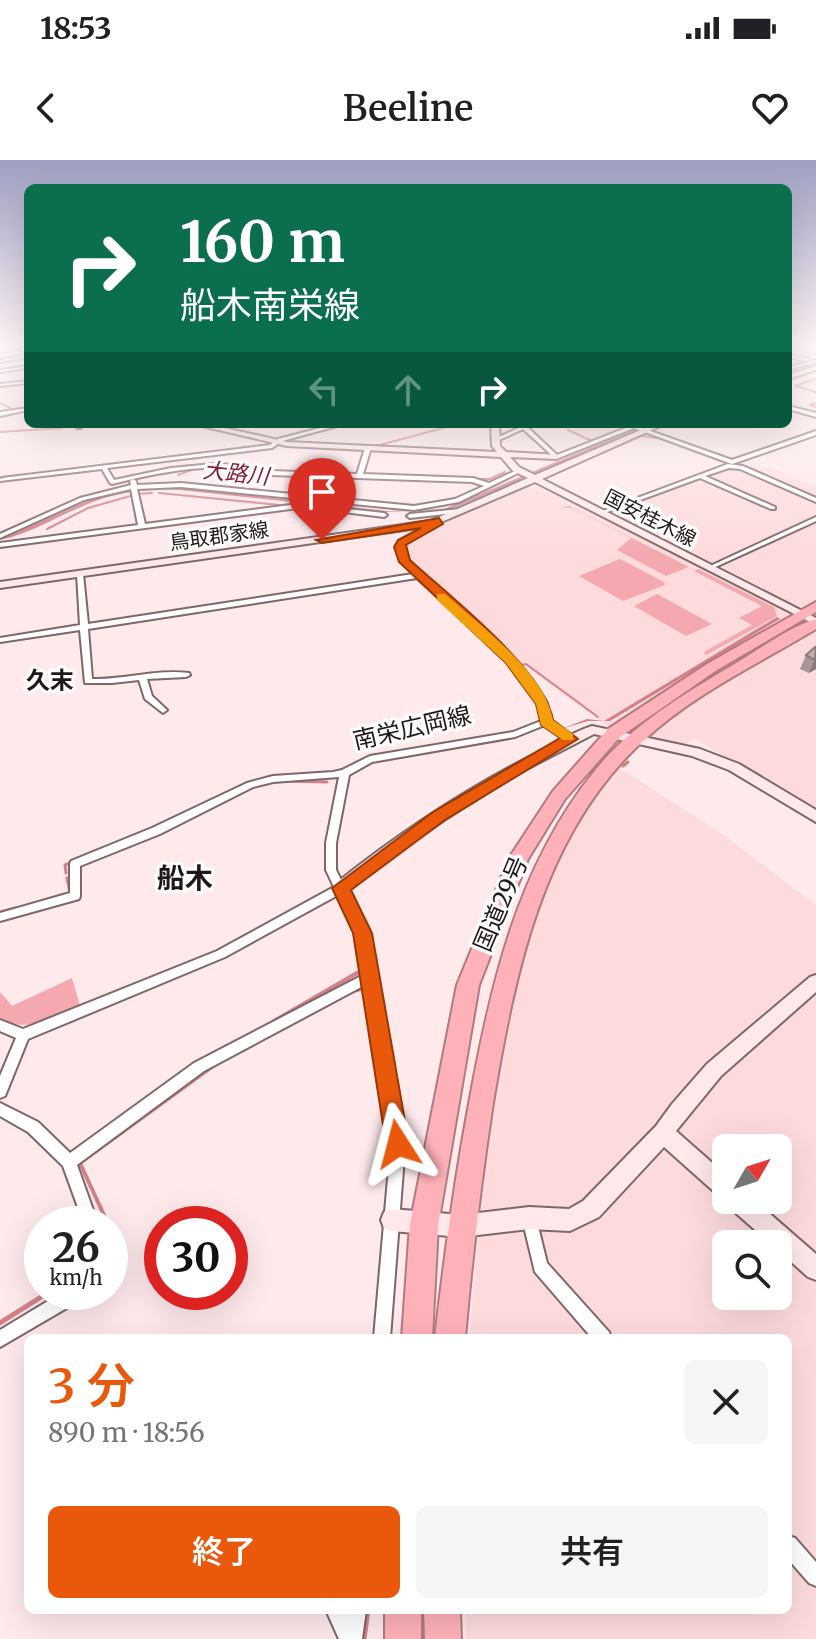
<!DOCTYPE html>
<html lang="ja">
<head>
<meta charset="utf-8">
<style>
	:root { --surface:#fff; --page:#f6f6f6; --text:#202124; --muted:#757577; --accent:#ea580c }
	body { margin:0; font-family:Merriweather,"Noto Sans JP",serif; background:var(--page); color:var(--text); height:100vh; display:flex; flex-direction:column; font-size:30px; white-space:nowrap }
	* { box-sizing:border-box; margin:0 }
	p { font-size:26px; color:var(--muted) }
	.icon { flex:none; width:44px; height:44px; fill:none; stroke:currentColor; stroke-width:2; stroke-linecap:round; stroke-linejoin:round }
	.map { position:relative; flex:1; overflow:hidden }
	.drawer { position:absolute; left:24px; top:1174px; width:768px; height:280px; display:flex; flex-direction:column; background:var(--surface); border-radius:12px; box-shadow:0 8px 32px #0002 }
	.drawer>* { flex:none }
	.top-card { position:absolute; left:24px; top:24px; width:768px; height:244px; border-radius:12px; box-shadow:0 8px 32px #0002; background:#0b6e4f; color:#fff; overflow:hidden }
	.needle { width:52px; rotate:51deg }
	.fabs { position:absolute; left:712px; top:974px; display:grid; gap:16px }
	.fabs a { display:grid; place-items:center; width:80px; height:80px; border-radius:12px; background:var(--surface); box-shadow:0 8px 32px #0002; font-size:40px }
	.speed { position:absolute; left:24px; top:1046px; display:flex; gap:16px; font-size:40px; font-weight:700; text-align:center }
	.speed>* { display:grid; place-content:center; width:104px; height:104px; border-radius:50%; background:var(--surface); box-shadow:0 8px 32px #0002; line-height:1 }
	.speed small { font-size:20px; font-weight:400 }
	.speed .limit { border:12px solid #d22; background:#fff; color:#111 }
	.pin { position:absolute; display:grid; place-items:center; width:68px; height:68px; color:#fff; margin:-82px -34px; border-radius:50% 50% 50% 0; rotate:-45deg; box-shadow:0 0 8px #0007 }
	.pin .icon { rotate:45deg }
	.me { position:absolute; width:88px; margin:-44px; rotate:351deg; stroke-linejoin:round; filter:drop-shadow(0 0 6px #0008) }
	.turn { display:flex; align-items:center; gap:28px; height:168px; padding:0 24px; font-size:36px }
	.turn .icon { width:104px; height:104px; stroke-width:2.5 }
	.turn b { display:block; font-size:56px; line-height:68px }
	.lanes { display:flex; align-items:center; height:76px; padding:0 24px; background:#0003; justify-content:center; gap:40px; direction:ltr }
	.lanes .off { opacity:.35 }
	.round { display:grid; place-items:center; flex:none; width:84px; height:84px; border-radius:12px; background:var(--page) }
	.summary { display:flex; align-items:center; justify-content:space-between; height:136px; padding:0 24px }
	h1 { font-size:48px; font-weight:600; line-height:60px; color:var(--accent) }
	.action { display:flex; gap:16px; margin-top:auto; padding:16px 24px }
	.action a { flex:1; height:92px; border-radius:12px; background:var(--accent); color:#fff; font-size:32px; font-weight:600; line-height:92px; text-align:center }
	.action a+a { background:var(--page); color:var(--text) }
	.status { display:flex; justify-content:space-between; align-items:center; height:56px; padding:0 40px; background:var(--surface); direction:ltr }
	.status svg { height:22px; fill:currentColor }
	header { display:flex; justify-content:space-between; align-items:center; height:104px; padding:0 24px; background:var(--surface); font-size:36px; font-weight:600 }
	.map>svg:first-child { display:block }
	.built { fill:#fddbdd; fill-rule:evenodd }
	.green { fill:#f5a8af }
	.water { fill:#d38089 }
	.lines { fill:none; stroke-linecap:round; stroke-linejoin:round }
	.stream-far3 { stroke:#d38089; stroke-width:2 }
	.stream-far2 { stroke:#d38089; stroke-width:3 }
	.stream-far1 { stroke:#d38089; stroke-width:4 }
	.stream { stroke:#d38089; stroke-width:5 }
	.street-casing { stroke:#7d6769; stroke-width:4 }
	.secondary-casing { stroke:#7d6769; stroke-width:4 }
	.highway-casing { stroke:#b07b80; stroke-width:4 }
	.street { fill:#fff; fill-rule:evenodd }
	.secondary { fill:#ffe8ea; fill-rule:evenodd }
	.highway { fill:#feb1b8; fill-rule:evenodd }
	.wall { fill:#a99596 }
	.shaded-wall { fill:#8a797a }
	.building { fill:#c5adae; stroke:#8a797a; stroke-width:2 }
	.route { fill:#ea580c; stroke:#983908; stroke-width:2 }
	.slow { fill:#f59e0b }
	.labels { text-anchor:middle; stroke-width:7; stroke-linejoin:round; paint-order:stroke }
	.far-street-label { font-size:20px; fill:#201718; stroke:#fcfcfc }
	.far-water-label { font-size:22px; font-style:italic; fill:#821f34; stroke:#fcfcfc }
	.far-quarter-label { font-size:24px; font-weight:bold; fill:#201718; stroke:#fcfcfc }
	.street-label { font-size:24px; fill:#201718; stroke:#fcfcfc }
	.quarter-label { font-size:28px; font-weight:bold; fill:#201718; stroke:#fcfcfc }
</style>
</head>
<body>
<div class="status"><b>18:53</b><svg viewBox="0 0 49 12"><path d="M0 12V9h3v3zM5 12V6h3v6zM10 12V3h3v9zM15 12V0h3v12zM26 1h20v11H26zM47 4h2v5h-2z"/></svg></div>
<header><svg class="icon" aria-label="back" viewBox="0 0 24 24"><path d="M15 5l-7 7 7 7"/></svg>Beeline<svg class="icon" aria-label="heart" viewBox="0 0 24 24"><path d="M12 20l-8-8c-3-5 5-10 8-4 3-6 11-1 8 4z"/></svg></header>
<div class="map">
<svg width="816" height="1479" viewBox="0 0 816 1479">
	<rect width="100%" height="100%" fill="#fee9eb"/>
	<g class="built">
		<polygon points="557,264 639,264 595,282"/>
		<polygon points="743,305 772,308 816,327 816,652 695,579 683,585 604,564 525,506 519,507 406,401 401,388 422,372 523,326 537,327 597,357 729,307"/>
		<path d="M618 607 725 676 816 745V1479H466V1450H788V1178H469L485 1001 500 883 527 767 551 709 579 655ZM726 988H778V1040H726ZM726 1084H778V1136H726Z"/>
	</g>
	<g class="green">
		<polygon points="569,346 689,407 666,416 617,390 631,378 572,348 562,348"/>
		<polygon points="620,399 664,422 665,425 623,441 579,416"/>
		<polygon points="698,409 774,447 777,456 706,495 704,492 752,465 739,458 762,446 694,411"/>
		<polygon points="657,434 712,464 686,476 634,446"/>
		<path d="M72 818 80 846C52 857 29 872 0 861V832L12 846Z"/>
	</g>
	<g class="water">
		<path d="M646 264H655L451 349 385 352 179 330C145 328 112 333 81 347 54 358 29 374 0 380L89 340 139 328H186L387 351 444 349Z"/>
		<polygon points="777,457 780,459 610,561 588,561 561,569 587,559 604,561"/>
	</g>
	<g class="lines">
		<g class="stream-far3">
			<polyline points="788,207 802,201"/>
			<polyline points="816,219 795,226 816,232"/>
			<polyline points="0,243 14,250"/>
			<polyline points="816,243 810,245 816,247"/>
			<polyline points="556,264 562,267"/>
			<polyline points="658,268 665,264"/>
			<polyline points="568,270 594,282"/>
			<polyline points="0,272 62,268"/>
			<polyline points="376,286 458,264"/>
			<polyline points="616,287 641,276 665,279"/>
			<polyline points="178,315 197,308"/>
			<polyline points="477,319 490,319 505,312"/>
			<polyline points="159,333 290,346"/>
			<polyline points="136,334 152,333"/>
			<polyline points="47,369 88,348 134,335"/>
			<polyline points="0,387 163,366"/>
			<polyline points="458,448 522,505 526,504 598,557"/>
		</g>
		<g class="stream-far2">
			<polyline points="623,606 628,602"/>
			<polyline points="284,621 327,622"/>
			<polyline points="66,713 65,705 72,702"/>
			<polyline points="67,718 70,733"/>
			<polyline points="355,741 368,771"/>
			<polyline points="0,752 15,748"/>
			<polyline points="354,815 359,812"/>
		</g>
		<g class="stream-far1">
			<polyline points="353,831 361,829"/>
			<polyline points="274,861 357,813"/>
			<polyline points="108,1064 80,1003 216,904"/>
			<polyline points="110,1069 125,1103"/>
		</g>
		<g class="stream">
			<polyline points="0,1163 49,1132"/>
			<polyline points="364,1479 368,1450"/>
		</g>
		<defs>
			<g id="street">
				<polygon points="10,186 17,186 28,191 28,193"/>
				<polygon points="28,195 28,197 0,202 0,200"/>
				<polygon points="788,195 809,199 809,200 807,201 788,197"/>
				<polygon points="816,200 816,202 788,210 788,208"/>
				<polygon points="28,206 28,208 0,212 0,210"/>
				<polygon points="28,221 28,223 0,226 0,224"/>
				<polygon points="788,246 816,253 816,257 788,249"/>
				<polygon points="28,248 28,250 0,256 0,252"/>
				<polygon points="76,264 82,264 81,268 77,268"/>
				<path d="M336 264H345L282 281 272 288 107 308 114 320 171 308 213 304 253 306 271 311 357 314 365 288 368 286 371 288 363 314 473 318 489 323 517 310 522 311 459 342 414 350 181 327 137 329 145 364 298 344 301 346 298 348 0 387V383L138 365 131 329 84 340 0 378V374L80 338 131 325 130 321 133 319 136 321 137 325 181 323 414 346 455 339 484 326 472 322 271 315C217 300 165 311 112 324L110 323 102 309 0 321V319L2 318 270 285 278 279Z"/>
				<polygon points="518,264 524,264 557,295 636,264 644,264 639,267 732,300 816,271 816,275 732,304 634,268 556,299 523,269 497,281 492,280 521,267"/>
				<polygon points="728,304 743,306 816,338 816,342 740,309 729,308 705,316 775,347 775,349 771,349 700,318 602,354 597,353"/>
				<polygon points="338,348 384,353 387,355 384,357 336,351 336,349"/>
				<polygon points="461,349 464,351 463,352 410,358 407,356 410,354"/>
				<polygon points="816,357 816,361 711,409 706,408"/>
				<path d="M439 359 442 361 441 362 405 383 402 387 408 401 514 499 533 521 547 543 550 561 576 579 574 581H568L545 565 515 577 372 602 349 615 336 683V710L368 773 405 984 390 1178H374L391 984 365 825 204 911 77 1005 98 1064H84L63 1006 28 972 0 956V943L38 962 70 993 194 903 363 815 356 773 338 735 225 797 28 879 5 936 0 938V916L16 878 0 871V860L23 869 217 791 334 727 326 710V683L339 617 273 622 253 627 160 674 80 706V736L79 739 0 761V753L70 733V704L71 701 152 668 247 623 273 616 333 612 342 610 370 596 513 572 541 561C540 555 540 548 538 542 521 502 451 449 417 418L88 469 92 519C125 520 156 509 189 513L190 515 186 517 147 519 152 536 167 550 163 553 145 539 139 520 112 523H85L80 470 0 482V478L80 465 77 414 80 412 83 414 88 464 413 414 402 402 396 387 400 381Z"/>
				<polygon points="529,1051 534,1053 536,1058 547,1103 609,1172 611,1178 592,1178 535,1112 522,1058 524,1053"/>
				<polygon points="63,1132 86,1132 84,1138 0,1187 0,1170"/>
				<polygon points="788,1376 795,1378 816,1402 816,1426 809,1423 788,1399"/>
				<polygon points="326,1450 366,1450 362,1479 339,1479"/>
			</g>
			<g id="secondary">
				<polygon points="816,206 816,210 788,219 788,215"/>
				<polygon points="193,264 207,264 287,282 497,292 492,286 491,264 499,264 500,286 506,292 559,295 556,299 510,297 519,307 535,315 655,264 665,264 542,319 816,458 816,465 535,322 432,366 0,428 0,422 430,361 528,318 513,311 501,297 287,286"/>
				<path d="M592 566 700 589 739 604 816 650V662L729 610 692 596 594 574 515 615 444 660 383 702 347 732H335L333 728 335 724C398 674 465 629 537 593 555 584 573 572 592 566Z"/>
				<polygon points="816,815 816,832 721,916 676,971 726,1015 726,1040 719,1036 664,987 599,1057 570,1071 529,1069 461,1077 392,1071 384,1068 381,1060 384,1052 392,1049 461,1055 529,1047 569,1049 583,1041 656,966 672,944 707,904 810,817"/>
				<polygon points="727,1040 754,1040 816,1094 816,1120 808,1117 778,1090 778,1084 771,1084 730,1048"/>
			</g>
			<g id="highway">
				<polygon points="816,442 816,452 717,510 620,577 565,639 528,699 479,825 438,1065 432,1178 402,1178 410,1065 457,825 509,698 553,631 608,569 707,504"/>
				<path d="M816 459V469C758 504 693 534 643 581 542 674 515 813 493 943 481 1021 472 1099 465 1178H435C444 1100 454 1022 469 944 490 827 517 708 593 613 628 568 678 538 726 509 753 494 788 467 816 459Z"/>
				<rect x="385" y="1450" width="36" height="29"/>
				<polygon points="424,1450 460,1450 461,1479 425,1479"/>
			</g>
		</defs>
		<use href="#street" class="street-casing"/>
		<use href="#secondary" class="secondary-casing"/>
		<use href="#highway" class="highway-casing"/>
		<use href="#street" class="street"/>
		<use href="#secondary" class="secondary"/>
		<use href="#highway" class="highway"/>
	</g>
	<polygon class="wall" points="816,487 816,509 809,513 800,509 806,495"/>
	<polygon class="shaded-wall" points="816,499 816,509 809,513 815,500"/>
	<polygon class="building" points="815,487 816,487 815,500 806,495"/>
	<linearGradient id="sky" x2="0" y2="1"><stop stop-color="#9f9fc2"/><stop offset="0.47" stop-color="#fff5f6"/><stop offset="1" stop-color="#fff5f6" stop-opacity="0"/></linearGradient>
	<rect width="816" height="393" fill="url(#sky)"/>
	<path class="route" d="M439 358 443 364 406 385 410 400C449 436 544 509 553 560L578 579 445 660 351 730 372 773 409 984 406 992 398 996 390 992 386 984 353 773 332 728 433 652 560 578 541 565 536 544 506 503 399 402 394 387 398 380 421 368 322 383 316 380Z"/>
	<path class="slow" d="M437 434H445C480 466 545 512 553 560L573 574V580H563L541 565 536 544 506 503 437 440Z"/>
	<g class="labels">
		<g class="far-street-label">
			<text transform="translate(650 358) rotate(27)" y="7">国安桂木線</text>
			<text transform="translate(219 376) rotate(-8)" y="7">鳥取郡家線</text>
		</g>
		<g class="far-water-label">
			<text transform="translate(236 313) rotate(6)" y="8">大路川</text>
		</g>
		<g class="far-quarter-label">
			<text x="50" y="529">久末</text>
		</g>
		<g class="street-label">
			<text transform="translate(412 568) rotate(-13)" y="8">南栄広岡線</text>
			<text transform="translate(501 744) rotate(-67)" y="8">国道29号</text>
		</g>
		<g class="quarter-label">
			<text x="185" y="728">船木</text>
		</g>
	</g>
</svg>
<div class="fabs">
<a><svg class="needle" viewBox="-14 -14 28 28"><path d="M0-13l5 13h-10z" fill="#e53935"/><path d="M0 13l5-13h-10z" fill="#757577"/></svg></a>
<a><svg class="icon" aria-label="search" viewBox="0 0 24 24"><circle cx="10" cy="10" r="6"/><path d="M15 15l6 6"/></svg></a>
</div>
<div class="speed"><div>26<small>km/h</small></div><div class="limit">30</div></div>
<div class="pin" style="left:322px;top:380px;background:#d93025"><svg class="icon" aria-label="arrive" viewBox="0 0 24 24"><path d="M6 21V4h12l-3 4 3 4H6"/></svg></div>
<svg class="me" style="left:398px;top:984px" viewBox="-20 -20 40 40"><path d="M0-17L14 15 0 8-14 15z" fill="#ea580c" stroke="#fff" stroke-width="4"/></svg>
<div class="top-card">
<div class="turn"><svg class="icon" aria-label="right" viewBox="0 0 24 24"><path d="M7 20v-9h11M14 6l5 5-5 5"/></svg><div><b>160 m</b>船木南栄線</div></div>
<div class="lanes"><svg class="icon off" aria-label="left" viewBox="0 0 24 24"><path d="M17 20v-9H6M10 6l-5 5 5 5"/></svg><svg class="icon off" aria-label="ahead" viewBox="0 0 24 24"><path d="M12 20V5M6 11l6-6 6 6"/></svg><svg class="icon" aria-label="right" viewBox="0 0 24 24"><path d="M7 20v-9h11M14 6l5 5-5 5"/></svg></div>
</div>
<section class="drawer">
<div class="summary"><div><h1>3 分</h1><p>890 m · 18:56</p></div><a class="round"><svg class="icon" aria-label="close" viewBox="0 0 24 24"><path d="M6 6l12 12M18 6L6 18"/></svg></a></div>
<div class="action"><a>終了</a><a>共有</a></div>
</section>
</div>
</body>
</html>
